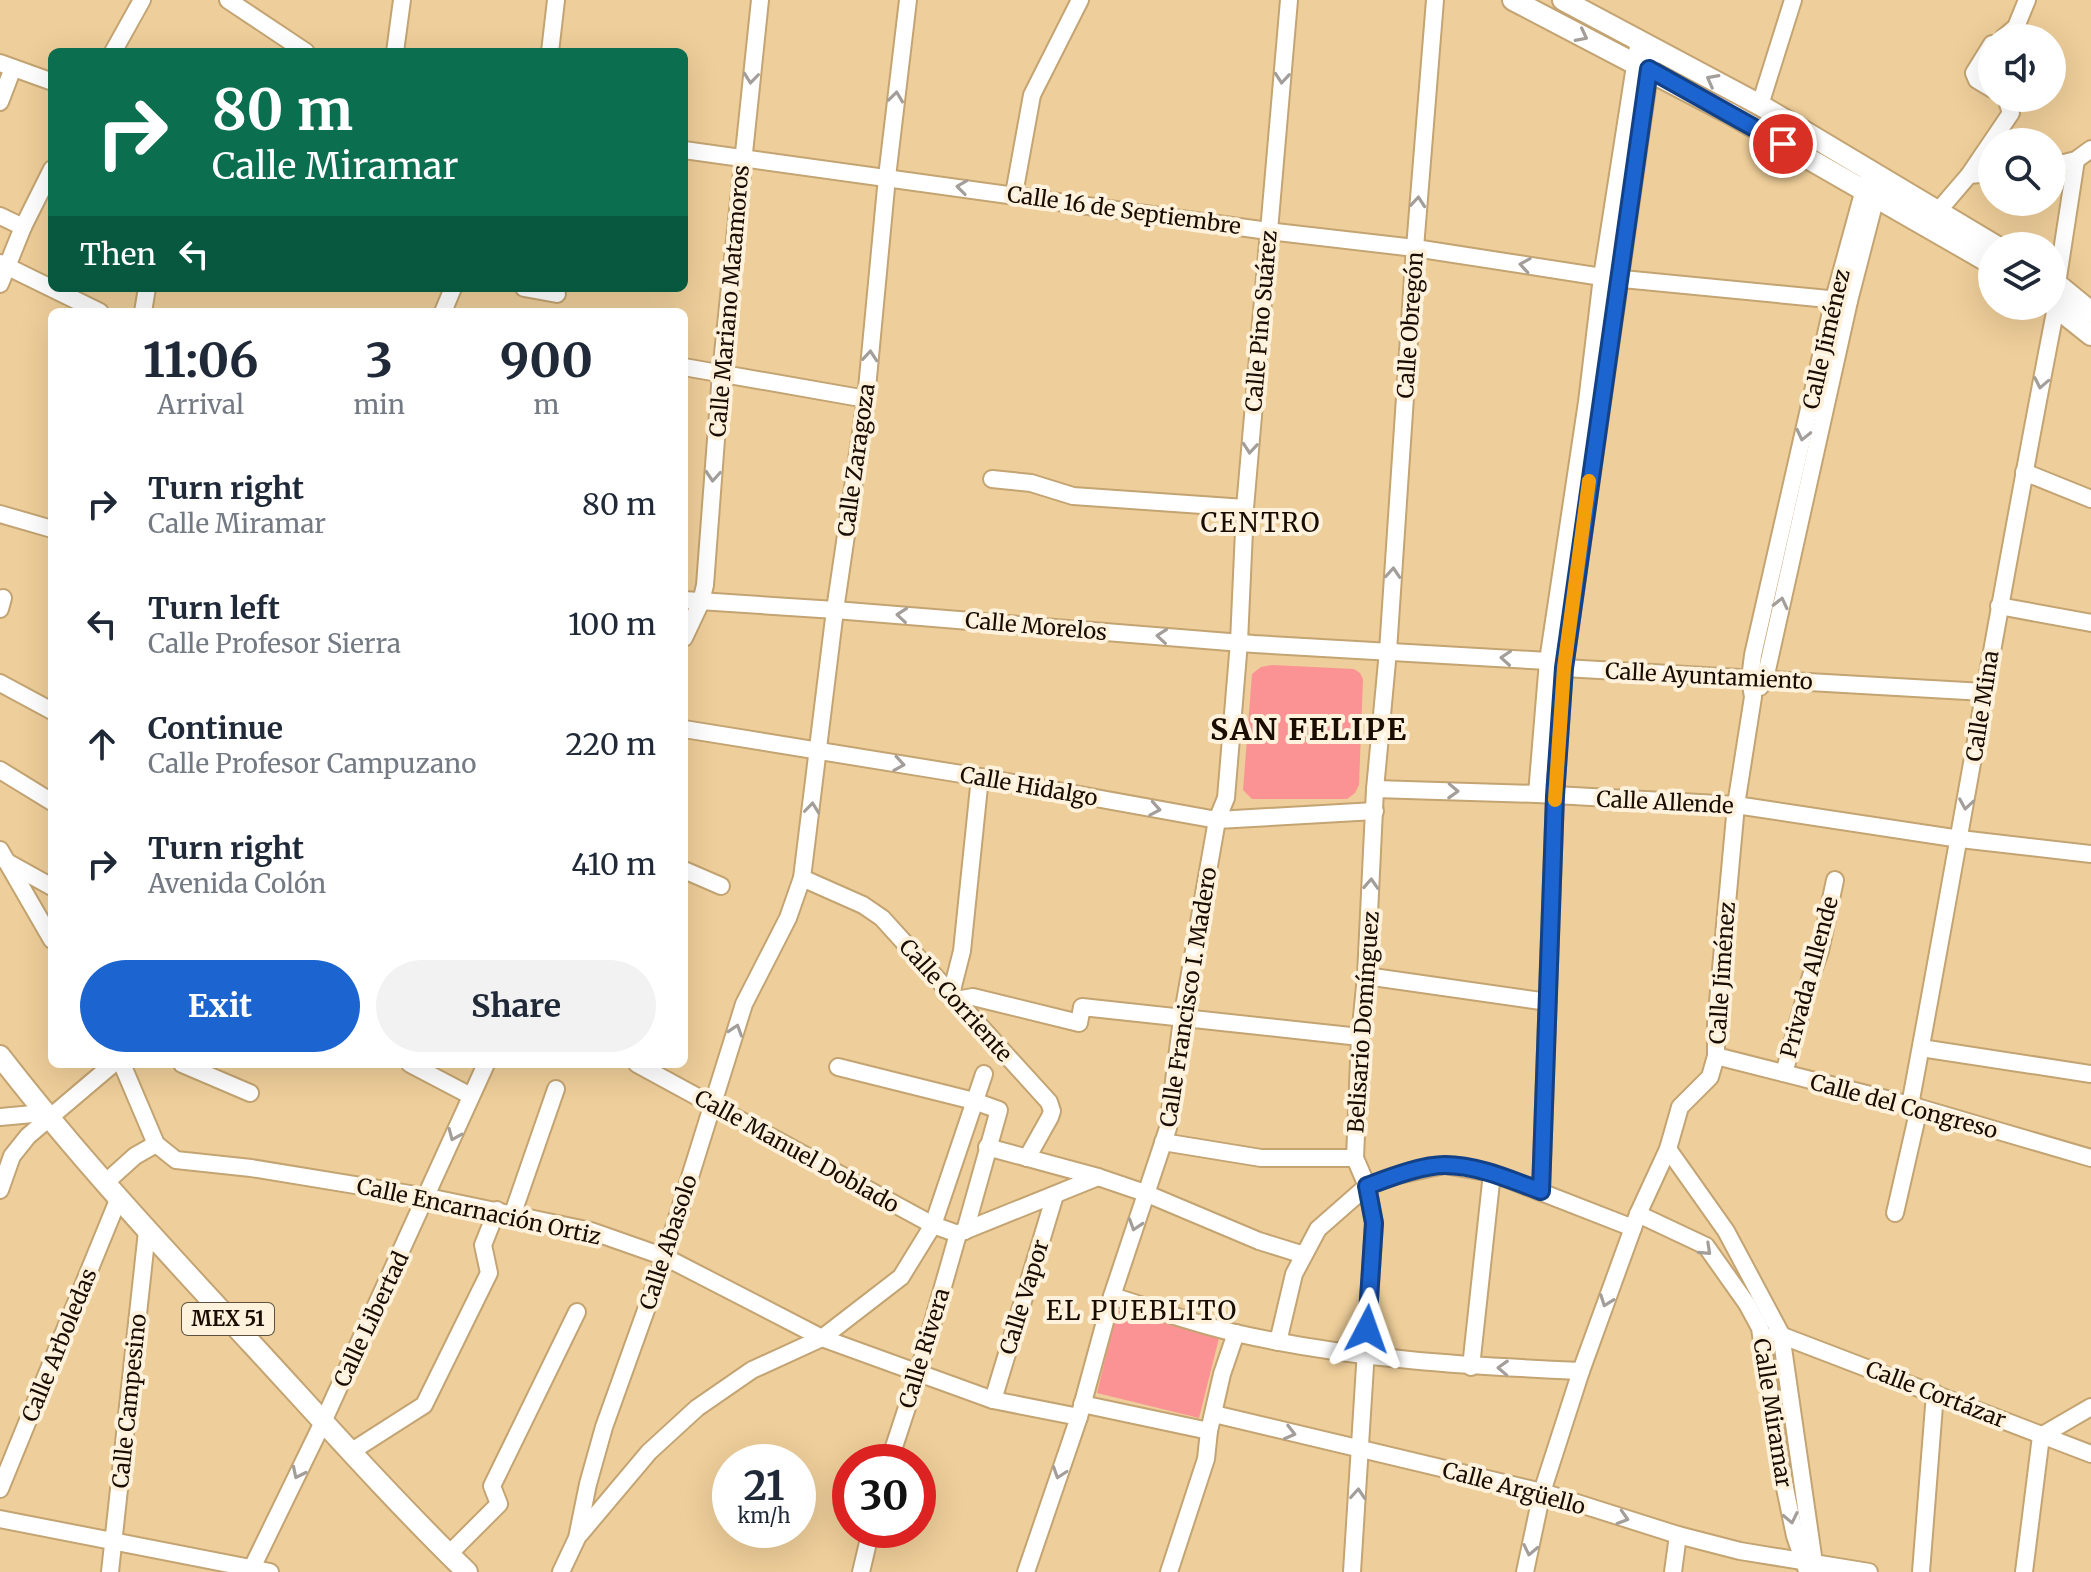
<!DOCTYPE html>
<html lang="en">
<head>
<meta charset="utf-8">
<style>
	:root { --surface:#fff; --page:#f2f2f3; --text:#1f2937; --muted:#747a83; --accent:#1c64cf }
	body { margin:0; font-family:Merriweather,serif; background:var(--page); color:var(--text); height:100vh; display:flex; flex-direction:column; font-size:30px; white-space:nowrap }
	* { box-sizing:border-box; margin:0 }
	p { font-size:26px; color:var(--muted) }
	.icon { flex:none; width:44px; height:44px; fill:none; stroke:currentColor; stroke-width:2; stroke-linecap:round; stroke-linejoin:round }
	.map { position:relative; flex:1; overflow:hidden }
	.details { position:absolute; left:48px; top:308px; width:640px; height:760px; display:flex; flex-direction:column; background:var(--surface); border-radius:12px; box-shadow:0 8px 32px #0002 }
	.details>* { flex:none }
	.top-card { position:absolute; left:48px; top:48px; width:640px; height:244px; border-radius:12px; box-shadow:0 8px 32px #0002; background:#0b6e4f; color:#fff; overflow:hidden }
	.controls { position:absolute; left:1978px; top:24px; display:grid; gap:16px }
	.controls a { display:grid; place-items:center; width:88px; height:88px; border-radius:50%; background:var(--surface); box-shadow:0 8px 32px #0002; font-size:40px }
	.speed { position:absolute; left:712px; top:1444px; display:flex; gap:16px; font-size:40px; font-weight:700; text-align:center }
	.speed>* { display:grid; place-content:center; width:104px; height:104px; border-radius:50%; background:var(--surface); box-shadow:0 8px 32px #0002; line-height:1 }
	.speed small { font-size:20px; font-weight:400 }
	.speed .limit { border:12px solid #d22; background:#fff; color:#111 }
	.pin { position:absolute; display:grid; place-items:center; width:68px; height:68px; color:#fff; margin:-34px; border:4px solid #fff; border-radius:50%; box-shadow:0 2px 8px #0007 }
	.me { position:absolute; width:88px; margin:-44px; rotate:4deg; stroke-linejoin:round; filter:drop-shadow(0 0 6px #0008) }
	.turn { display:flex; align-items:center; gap:28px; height:168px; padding:0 32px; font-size:36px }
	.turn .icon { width:104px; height:104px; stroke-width:2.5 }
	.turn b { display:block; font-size:56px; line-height:68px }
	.then { display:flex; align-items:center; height:76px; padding:0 32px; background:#0003; gap:16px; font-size:30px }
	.eta { display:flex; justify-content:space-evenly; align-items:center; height:136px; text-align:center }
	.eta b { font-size:48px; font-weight:700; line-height:56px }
	.button { display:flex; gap:16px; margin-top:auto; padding:16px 32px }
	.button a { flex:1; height:92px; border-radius:48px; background:var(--accent); color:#fff; font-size:32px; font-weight:700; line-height:92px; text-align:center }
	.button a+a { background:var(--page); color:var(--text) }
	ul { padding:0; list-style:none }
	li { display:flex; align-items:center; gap:24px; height:120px; padding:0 32px }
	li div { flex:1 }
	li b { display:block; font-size:30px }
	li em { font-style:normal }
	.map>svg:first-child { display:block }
	.green { fill:#fb9395 }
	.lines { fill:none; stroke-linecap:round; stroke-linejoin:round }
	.minor-casing { stroke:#c3a472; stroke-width:20 }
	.major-casing { stroke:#c3a472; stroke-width:24 }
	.minor { stroke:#fff; stroke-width:16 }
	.major { stroke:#fff; stroke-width:20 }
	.oneway { stroke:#a39e99 }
	.route-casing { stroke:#124187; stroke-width:20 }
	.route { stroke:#1c64cf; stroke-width:14 }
	.slow { stroke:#f59e0b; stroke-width:14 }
	.labels { text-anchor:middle; stroke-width:8; stroke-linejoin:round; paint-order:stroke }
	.shield { fill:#fff2dd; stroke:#5d5242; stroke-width:2 }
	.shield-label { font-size:20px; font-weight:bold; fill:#180d00 }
	.street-label { font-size:22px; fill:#180d00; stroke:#fff2dd }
	.quarter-label { font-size:26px; letter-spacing:2px; fill:#180d00; stroke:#fff2dd }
	.district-label { font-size:30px; font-weight:bold; letter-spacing:2px; fill:#180d00; stroke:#fff2dd }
</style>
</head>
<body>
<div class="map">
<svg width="2091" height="1572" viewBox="0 0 2091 1572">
	<rect width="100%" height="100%" fill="#eece9a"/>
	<g class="green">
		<polygon points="1272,665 1354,669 1360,673 1363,679 1359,785 1355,793 1347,799 1252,799 1243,790 1252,674 1261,667"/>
		<polygon points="1117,1310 1220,1334 1199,1418 1097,1393"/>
	</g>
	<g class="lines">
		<defs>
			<g id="minor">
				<polyline points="228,0 306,52"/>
				<polyline points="2003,38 2016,27 2027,0"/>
				<polyline points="1992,44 1974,73 1977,80 1992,89"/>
				<polyline points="113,52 142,0"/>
				<polyline points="395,52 402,0"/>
				<polyline points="550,52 556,0"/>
				<polyline points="0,63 50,81"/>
				<polyline points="0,102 13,68"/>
				<polyline points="1760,105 1793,0"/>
				<polyline points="684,150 1268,231 1415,248 1602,277 1849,301"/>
				<polyline points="2052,166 2076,160 2091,149"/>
				<polyline points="1969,175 2011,113 2006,98"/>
				<polyline points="1014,194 1032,95 1080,0"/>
				<polyline points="0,216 23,227"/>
				<polyline points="1934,223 1939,210 1969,175 1992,173"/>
				<polyline points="0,263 100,312"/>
				<polyline points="0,284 23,227 52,169"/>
				<polyline points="2057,284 2076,160"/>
				<polyline points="524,288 557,294"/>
				<polyline points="143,312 147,288"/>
				<polyline points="443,312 453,288"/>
				<polyline points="684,367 866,399"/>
				<polyline points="2024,472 2091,499"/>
				<polyline points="992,479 1031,483 1073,496 1245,508"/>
				<polyline points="0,514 52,529"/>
				<polyline points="684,600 835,610 1254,644 1548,661 1564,668 1984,692"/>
				<polyline points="1999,606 2091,623"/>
				<polyline points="0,609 3,598"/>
				<polyline points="684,638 701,602 705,585 721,373 760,0"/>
				<polyline points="0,683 52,711"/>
				<polyline points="1760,687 1765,679 1849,301 1878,189"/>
				<polyline points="684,729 980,777 1217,820 1375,811"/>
				<polyline points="0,770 52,802"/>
				<polyline points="1375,789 1537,794 1736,805 1960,839 2091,854"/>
				<polyline points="1537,794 1548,661 1587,402 1602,277 1639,40"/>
				<polyline points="0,850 52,940"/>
				<polyline points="7,862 52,887"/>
				<polyline points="684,870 721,886"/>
				<polyline points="802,878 863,905 882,918 1049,1102 1052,1111 1050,1117 1027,1158"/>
				<polyline points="1366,976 1548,1002"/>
				<polyline points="951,994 962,951 980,777"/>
				<polyline points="956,1000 973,997 1079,1023 1082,1007 1360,1037"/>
				<polyline points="1921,1048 2091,1074"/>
				<polyline points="1716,1056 1910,1105 2091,1158"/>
				<polyline points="122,1064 156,1144 176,1160 251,1168 428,1197 591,1231 665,1257 822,1338 993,1400 1079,1417"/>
				<polyline points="182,1064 250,1093"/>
				<polyline points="410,1064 471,1096"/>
				<polyline points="637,1064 933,1225 958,1234"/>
				<polyline points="838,1067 974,1101 999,1110 965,1231"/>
				<polyline points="1784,1073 1811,976 1820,951 1835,880"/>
				<path d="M1910 1105C1960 839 2004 572 2056 307"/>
				<polyline points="0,1117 44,1113"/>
				<polyline points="1163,1142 1261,1158 1355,1158"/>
				<polyline points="987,1147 1098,1177 1145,1193 1259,1241 1304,1255"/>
				<polyline points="1668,1149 1726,1231 1781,1334 1814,1563 1811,1572"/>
				<polyline points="105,1183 135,1156 156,1144"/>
				<polyline points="0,1190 12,1156 28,1136 113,1064"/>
				<polyline points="1541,1191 1555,796 1564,668 1651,60"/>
				<polyline points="513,1213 556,1089"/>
				<polyline points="1895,1213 1919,1108"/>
				<polyline points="1638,1214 1706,1246 1747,1304 1760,1328 1780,1464 1795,1536 1806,1568"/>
				<polyline points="959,1233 1098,1177"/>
				<path d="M1112 1296C1154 1309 1197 1325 1240 1334 1352 1359 1466 1366 1581 1371"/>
				<polyline points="1775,1333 2091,1454"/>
				<polyline points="1278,1342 1294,1274 1318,1229 1367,1186 1394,1176 1444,1165 1492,1173 1633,1228"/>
				<polyline points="1471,1367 1492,1173"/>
				<polyline points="993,1400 1055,1195"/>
				<polyline points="1082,1404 1209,1431"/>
				<polyline points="1214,1414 1542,1492 1678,1535 1740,1551 1869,1572"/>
				<polyline points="352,1451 424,1405 489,1273 483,1245 497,1210"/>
				<polyline points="889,1462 918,1374 958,1234"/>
				<polyline points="0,1489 118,1200"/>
				<polyline points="0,1519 270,1572"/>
				<polyline points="580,1534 649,1452 697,1408 752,1370 822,1338 901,1277 933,1225 984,1074"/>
				<polyline points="449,1554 499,1504 492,1486 577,1312"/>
				<polyline points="110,1572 147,1231"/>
				<polyline points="250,1572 323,1422 486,1064"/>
				<polyline points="561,1572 577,1538 588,1484 604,1427 665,1257 744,1004 788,918 802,878 835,610 866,399 887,177 908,0"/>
				<polyline points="861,1572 871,1530"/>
				<polyline points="1026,1572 1079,1417 1112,1296 1168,1128 1182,1019 1217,820 1226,798 1239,642 1245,508 1289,0"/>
				<polyline points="1169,1572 1206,1459 1209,1431 1222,1374 1236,1333"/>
				<polyline points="1352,1572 1374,1223 1367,1186 1355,1158 1360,1037 1366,976 1375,789 1388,651 1415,248 1435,0"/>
				<polyline points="1525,1572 1542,1492 1581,1371 1638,1214 1668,1149 1680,1107 1710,1077 1716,1056 1716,1024 1736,805 1753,697 1750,679 1753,655 1834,299 1866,182"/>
				<polyline points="1673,1572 1678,1535"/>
				<polyline points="1921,1572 1935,1393"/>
				<polyline points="2024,1572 2041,1436 2091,1407"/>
			</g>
			<g id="major">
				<polyline points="1513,0 1729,113 1992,264"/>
				<polyline points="1563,0 1760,105 1996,246"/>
				<polyline points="2052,280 2091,312"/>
				<polyline points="2052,304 2091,335"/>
				<path d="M0 1056C79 1158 164 1249 251 1343 322 1420 392 1499 467 1572"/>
			</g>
		</defs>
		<use href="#minor" class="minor-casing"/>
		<use href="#major" class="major-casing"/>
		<use href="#minor" class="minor"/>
		<use href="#major" class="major"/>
	</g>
	<defs><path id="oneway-chevron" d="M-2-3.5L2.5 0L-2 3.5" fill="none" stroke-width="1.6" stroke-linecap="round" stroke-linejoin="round" transform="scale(2)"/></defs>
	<g class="oneway">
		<use href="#oneway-chevron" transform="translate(1582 36) rotate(27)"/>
		<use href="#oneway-chevron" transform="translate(751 78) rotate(96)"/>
		<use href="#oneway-chevron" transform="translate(1282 78) rotate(95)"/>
		<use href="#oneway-chevron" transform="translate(1712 80) rotate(-152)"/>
		<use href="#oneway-chevron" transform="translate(896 97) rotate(-83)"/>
		<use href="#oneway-chevron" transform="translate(962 187) rotate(-172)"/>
		<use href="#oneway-chevron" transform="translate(1418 202) rotate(-85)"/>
		<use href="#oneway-chevron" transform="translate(1525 265) rotate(-171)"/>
		<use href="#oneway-chevron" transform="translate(870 356) rotate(-85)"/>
		<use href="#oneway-chevron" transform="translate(2041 383) rotate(101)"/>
		<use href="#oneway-chevron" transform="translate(1803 435) rotate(103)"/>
		<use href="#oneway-chevron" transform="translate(1250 448) rotate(95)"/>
		<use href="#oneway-chevron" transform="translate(713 476) rotate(94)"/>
		<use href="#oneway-chevron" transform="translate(1393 573) rotate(-86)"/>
		<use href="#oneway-chevron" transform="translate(1781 603) rotate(-77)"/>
		<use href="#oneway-chevron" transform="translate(902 615) rotate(-175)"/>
		<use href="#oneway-chevron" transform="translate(1162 636) rotate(-175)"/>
		<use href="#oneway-chevron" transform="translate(1506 658) rotate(-176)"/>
		<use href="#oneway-chevron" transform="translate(899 764) rotate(9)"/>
		<use href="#oneway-chevron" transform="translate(1453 791) rotate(2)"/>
		<use href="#oneway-chevron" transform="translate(1966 804) rotate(99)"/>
		<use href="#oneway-chevron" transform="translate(812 808) rotate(-84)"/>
		<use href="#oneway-chevron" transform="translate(1155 809) rotate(10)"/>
		<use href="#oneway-chevron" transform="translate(1371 884) rotate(-87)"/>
		<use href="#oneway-chevron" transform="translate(736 1030) rotate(-72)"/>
		<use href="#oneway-chevron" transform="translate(454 1135) rotate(113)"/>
		<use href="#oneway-chevron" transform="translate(1135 1225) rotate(108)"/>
		<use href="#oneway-chevron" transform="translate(1706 1250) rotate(43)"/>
		<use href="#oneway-chevron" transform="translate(1606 1301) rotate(110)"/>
		<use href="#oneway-chevron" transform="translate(1503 1368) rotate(-178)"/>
		<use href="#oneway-chevron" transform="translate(1290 1433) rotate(14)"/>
		<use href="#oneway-chevron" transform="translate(298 1473) rotate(116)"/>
		<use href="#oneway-chevron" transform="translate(1059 1473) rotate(109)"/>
		<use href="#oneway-chevron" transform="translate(1358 1494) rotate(-86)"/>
		<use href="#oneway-chevron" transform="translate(1623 1518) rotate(17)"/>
		<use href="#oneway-chevron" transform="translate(1791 1518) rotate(78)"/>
		<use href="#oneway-chevron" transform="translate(1530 1550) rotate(102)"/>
	</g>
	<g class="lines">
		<defs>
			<path id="route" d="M1367 1329 1374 1223 1367 1186C1389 1178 1421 1165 1445 1165 1477 1165 1511 1180 1541 1191L1555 796 1564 668 1649 69 1783 144"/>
		</defs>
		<use href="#route" class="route-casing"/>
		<use href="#route" class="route"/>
		<polyline class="slow" points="1555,800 1564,668 1589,481"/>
	</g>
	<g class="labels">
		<rect class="shield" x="182" y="1303" width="92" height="32" rx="6"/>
		<g class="shield-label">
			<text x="228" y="1326">MEX 51</text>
		</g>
		<g class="street-label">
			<text transform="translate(1124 210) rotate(8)" y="8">Calle 16 de Septiembre</text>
			<text transform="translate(729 301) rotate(-85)" y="8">Calle Mariano Matamoros</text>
			<text transform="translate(1261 321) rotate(-85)" y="8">Calle Pino Suárez</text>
			<text transform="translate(1410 325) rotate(-86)" y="8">Calle Obregón</text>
			<text transform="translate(1826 339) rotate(-77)" y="8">Calle Jiménez</text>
			<text transform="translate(856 460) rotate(-82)" y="8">Calle Zaragoza</text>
			<text transform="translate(1036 626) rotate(5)" y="8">Calle Morelos</text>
			<text transform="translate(1709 676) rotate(3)" y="8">Calle Ayuntamiento</text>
			<text transform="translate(1982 706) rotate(-81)" y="8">Calle Mina</text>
			<text transform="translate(1029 786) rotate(10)" y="8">Calle Hidalgo</text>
			<text transform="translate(1665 802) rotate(3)" y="8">Calle Allende</text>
			<text transform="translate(1722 973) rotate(-86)" y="8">Calle Jiménez</text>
			<text transform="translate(1809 977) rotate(-75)" y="8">Privada Allende</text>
			<text transform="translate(1188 997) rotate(-81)" y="8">Calle Francisco I. Madero</text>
			<text transform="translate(956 1000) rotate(48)" y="8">Calle Corriente</text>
			<text transform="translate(1363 1022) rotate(-86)" y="8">Belisario Domínguez</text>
			<text transform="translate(1904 1106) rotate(15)" y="8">Calle del Congreso</text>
			<text transform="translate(797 1151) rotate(29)" y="8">Calle Manuel Doblado</text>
			<text transform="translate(479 1211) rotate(12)" y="8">Calle Encarnación Ortiz</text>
			<text transform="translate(668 1242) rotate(-72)" y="8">Calle Abasolo</text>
			<text transform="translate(1024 1297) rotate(-73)" y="8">Calle Vapor</text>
			<text transform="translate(371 1319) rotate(-65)" y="8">Calle Libertad</text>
			<text transform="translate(59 1345) rotate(-68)" y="8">Calle Arboledas</text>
			<text transform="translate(924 1348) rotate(-73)" y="8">Calle Rivera</text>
			<text transform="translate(1936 1394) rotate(21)" y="8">Calle Cortázar</text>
			<text transform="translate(129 1401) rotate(-84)" y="8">Calle Campesino</text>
			<text transform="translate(1773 1413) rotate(81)" y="8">Calle Miramar</text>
			<text transform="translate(1514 1488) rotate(15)" y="8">Calle Argüello</text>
		</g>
		<g class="quarter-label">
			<text x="1261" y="532">CENTRO</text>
			<text x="1142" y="1320">EL PUEBLITO</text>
		</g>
		<g class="district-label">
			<text x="1309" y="740">SAN FELIPE</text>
		</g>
	</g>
</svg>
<div class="controls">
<a><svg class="icon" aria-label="sound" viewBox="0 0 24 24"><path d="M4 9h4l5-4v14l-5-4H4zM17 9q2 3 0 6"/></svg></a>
<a><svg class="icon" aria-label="search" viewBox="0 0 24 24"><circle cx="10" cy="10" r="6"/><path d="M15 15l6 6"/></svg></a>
<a><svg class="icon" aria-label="layers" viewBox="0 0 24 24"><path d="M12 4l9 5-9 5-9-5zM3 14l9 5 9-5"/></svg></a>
</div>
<div class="speed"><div>21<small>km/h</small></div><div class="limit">30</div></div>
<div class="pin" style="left:1783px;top:144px;background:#d93025"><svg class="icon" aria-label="arrive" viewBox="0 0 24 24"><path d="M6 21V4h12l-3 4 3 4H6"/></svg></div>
<svg class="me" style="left:1367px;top:1329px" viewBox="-20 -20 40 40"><path d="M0-17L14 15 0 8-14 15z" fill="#1c64cf" stroke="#fff" stroke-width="4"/></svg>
<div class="top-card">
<div class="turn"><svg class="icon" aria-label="right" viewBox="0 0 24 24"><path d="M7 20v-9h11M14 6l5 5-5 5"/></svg><div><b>80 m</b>Calle Miramar</div></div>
<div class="then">Then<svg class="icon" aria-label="left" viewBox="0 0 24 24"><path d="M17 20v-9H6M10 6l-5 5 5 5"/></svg></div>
</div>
<section class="details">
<div class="eta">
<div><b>11:06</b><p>Arrival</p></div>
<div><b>3</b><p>min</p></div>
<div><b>900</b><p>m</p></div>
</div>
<ul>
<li><svg class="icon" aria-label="right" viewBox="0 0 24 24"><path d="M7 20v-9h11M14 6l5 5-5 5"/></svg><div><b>Turn right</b><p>Calle Miramar</p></div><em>80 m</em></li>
<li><svg class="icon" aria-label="left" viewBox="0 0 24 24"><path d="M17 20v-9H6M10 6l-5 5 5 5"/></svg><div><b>Turn left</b><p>Calle Profesor Sierra</p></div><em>100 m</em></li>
<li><svg class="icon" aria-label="ahead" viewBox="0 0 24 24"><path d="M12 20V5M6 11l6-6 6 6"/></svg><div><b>Continue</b><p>Calle Profesor Campuzano</p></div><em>220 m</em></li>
<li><svg class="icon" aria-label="right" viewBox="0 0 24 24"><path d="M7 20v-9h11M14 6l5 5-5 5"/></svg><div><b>Turn right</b><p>Avenida Colón</p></div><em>410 m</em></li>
</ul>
<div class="button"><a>Exit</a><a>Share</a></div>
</section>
</div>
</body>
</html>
